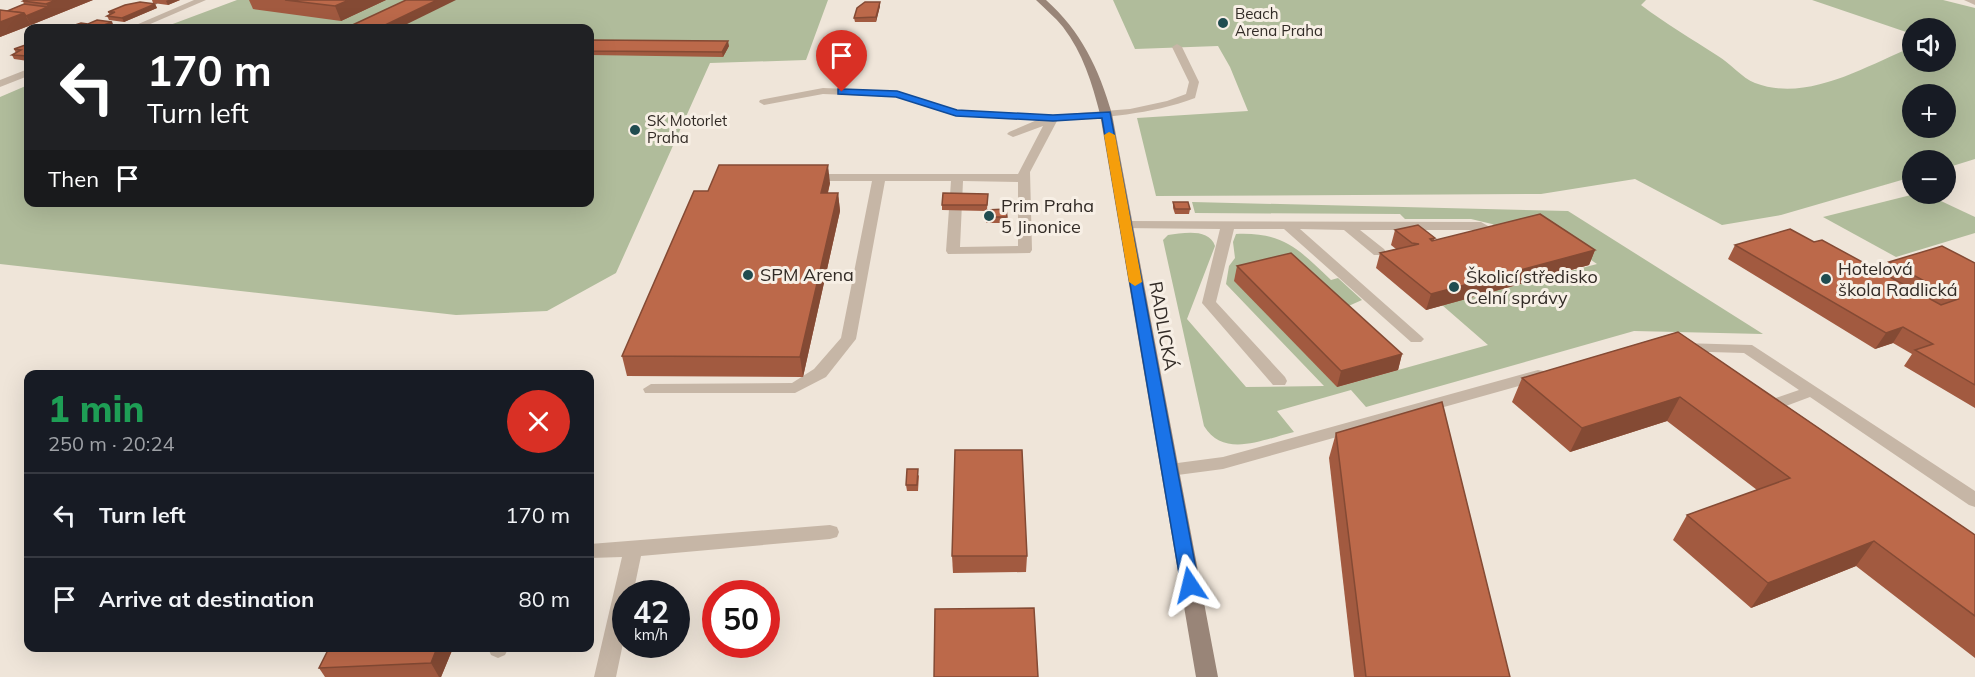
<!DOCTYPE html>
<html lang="en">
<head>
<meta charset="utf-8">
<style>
	:root { --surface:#171b24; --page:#242831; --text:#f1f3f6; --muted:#9ea1a6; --line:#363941 }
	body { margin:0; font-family:Mulish,sans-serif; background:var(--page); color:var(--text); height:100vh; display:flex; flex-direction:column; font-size:22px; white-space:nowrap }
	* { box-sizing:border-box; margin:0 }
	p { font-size:20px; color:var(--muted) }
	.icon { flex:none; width:33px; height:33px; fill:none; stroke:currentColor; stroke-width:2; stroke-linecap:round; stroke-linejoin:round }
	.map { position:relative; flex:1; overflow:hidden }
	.panel { position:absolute; left:24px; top:370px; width:570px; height:282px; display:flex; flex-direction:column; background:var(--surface); border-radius:12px; box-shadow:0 6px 24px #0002 }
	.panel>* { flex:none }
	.hud { position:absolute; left:24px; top:24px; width:570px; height:183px; border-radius:12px; box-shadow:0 6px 24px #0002; background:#202124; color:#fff; overflow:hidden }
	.tools { position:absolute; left:1902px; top:18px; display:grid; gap:12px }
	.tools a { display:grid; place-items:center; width:54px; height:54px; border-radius:50%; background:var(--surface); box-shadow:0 6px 24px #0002; font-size:30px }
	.speed { position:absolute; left:612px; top:580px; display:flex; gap:12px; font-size:30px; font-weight:700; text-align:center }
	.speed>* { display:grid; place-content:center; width:78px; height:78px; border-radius:50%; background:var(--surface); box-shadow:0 6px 24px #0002; line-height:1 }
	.speed small { font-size:15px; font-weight:400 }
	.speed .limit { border:9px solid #d22; background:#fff; color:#111 }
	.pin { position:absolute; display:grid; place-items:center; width:51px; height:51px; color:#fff; margin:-62px -26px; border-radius:50% 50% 50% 0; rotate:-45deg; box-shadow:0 0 6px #0007 }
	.pin .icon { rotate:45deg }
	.me { position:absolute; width:66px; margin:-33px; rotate:350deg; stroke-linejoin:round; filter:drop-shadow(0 0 4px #0008) }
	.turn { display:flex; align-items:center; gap:21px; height:126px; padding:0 24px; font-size:27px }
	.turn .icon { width:78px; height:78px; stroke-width:2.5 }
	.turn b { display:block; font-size:42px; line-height:51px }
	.then { display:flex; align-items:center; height:57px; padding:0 24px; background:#0003; gap:12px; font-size:22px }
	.round { display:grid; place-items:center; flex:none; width:63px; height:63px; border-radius:32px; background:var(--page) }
	.head { display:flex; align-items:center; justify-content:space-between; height:102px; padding:0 24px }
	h1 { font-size:36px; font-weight:800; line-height:45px; color:#1e9e55 }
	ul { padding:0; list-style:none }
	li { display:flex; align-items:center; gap:18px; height:84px; padding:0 24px; border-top:2px solid var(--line) }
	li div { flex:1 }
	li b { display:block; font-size:22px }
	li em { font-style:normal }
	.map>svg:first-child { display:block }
	.green { fill:#b0bc9b; fill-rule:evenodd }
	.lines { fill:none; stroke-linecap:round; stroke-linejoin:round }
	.service { fill:#c6b6a6; fill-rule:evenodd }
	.minor { fill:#c6b6a6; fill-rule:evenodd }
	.secondary { fill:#998578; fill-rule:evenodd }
	.wall { fill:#a25a40 }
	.shaded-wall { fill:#844a34 }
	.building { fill:#bc694a; stroke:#844a34; stroke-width:1.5 }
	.route { fill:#1a73e8; stroke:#114b97; stroke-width:1.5 }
	.slow { fill:#f59e0b }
	.poi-dot { fill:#204c50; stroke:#f7efe5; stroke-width:2 }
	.labels { text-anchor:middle; stroke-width:6; stroke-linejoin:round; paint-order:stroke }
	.far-poi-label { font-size:15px; fill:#322b26; stroke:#f7efe5; text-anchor:start }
	.poi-label { font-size:18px; fill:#322b26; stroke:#f7efe5; text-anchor:start }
	.street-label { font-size:18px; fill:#322b26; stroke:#f7efe5 }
</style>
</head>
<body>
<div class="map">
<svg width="1975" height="677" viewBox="0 0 1975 677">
	<rect width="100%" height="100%" fill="#efe5d9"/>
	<g class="green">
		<polygon points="237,0 828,0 806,60 710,63 616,273 547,311 456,315 0,264 0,97 28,85 28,202 590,202 590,28 162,28"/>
		<path d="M1113 0H1646L1641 5C1666 24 1692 39 1718 56 1730 63 1742 78 1755 83 1807 103 1866 66 1912 47V62H1946V28H1912V34L1812 0H1943L1975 8V159L1946 168V160H1912V177L1781 215 1722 225 1635 179 1541 194 1156 196 1137 118 1248 111 1230 67 1218 46 1135 49ZM1912 94H1946V128H1912Z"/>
		<polygon points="1915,194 1926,194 1975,217 1975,233 1896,257 1823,217"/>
		<path d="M1192 202 1568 211 1763 334 1634 331 1366 407 1351 390 1277 411 1294 432C1264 439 1224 459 1204 426L1163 240 1168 235C1184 233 1209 228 1215 246L1187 319 1246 387 1324 386 1226 284 1229 266 1235 258 1233 242 1236 234C1284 232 1298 249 1331 280L1338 278 1362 300 1335 312 1337 387 1488 345 1442 305 1597 264 1542 227 1504 230 1492 224 1471 219H1405L1400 214 1195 213Z"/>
	</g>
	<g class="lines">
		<g class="service">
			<path d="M1177 44 1182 47 1199 82 1195 98C1150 115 1104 117 1057 121L1030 172 1032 250 1030 253 948 254 946 251 951 181H885L856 339 826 377 795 393H645L643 389 651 384 792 383 814 369 841 338 872 181H810L804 177 806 174H1018L1043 126 1013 137 1007 134 1009 132 1037 120 956 116 896 97 823 94 764 105 759 102 760 100 823 88 897 91 957 110 1053 115 1130 109 1167 101 1186 94 1189 82 1172 47ZM963 181 1018 182V246L960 247Z"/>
			<polygon points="1125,221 1481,222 1502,234 1495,238 1478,230 1360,230 1384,249 1386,252 1384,255 1374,255 1344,230 1300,229 1421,336 1424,339 1421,342 1411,342 1284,229 1234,229 1216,302 1285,377 1287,381 1285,385 1273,385 1202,303 1220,229 1120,228 1119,225 1120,222"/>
			<polygon points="1681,343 1752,345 1975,491 1975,507 1969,505 1810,397 1770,412 1758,412 1756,408 1758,404 1799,390 1744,353 1676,351 1673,348"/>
			<polygon points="1538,370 1544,371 1546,375 1544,379 1223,469 1170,476 1164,474 1161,470 1164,466 1170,464 1223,457"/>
			<polygon points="830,525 837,527 839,532 837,537 830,539 641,556 633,594 626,594 626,629 616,677 594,677 622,557 590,558 590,544"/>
			<polygon points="488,648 508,648 508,649 505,655 498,658 491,655"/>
		</g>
		<g class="minor">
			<polygon points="194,0 206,0 141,28 129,28"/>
			<polygon points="1964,0 1975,0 1975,5"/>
			<polygon points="28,69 28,76 0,87 0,80"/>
		</g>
		<path class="secondary" d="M1036 0H1046C1081 31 1099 69 1112 114L1218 677H1196L1100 114C1092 83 1083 53 1063 27 1055 17 1045 9 1036 0Z"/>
	</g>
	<g class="wall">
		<polygon points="93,0 31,25 0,37 0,10 7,11 24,4 23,1"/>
		<polygon points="152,0 180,0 168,5 153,3"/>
		<polygon points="249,0 386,0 341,21 253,9"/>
		<polygon points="155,4 157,8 124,22 109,20 107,16 110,15 108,12"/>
		<polygon points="880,6 876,22 855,22 854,18"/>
		<polygon points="590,40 729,46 723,57 590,55"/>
		<polygon points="28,44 28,61 14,59 12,55 16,53 14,49"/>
		<polygon points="830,183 828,193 838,193 840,211 803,377 627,376 622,356 708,191"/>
		<polygon points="988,194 987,210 1006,209 1007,223 986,223 986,211 942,210 942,205"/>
		<polygon points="1173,202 1190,209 1189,214 1175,214 1173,208"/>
		<polygon points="1395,230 1435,238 1434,240 1595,250 1589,265 1426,310 1376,268 1380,253 1396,249 1391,245"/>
		<polygon points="1814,242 1882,273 1889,262 1975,263 1975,408 1904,366 1912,354 1893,343 1875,349 1728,259 1735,245"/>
		<polygon points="1237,266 1402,354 1398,370 1337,387 1234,281"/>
		<polygon points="1678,332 1975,535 1975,658 1856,566 1751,608 1673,540 1687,515 1757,490 1667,421 1570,452 1512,402 1522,378"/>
		<polygon points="1336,433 1510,677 1354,677 1329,458"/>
		<polygon points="919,475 918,491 907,491 906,485"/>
		<polygon points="952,556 1027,556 1026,572 953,573"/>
		<polygon points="329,648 453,648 441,677 325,677 319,668"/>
	</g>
	<g class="shaded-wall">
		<polygon points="56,0 93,0 31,25 26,16 48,7 46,4"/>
		<polygon points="168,0 180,0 168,5 166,1"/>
		<polygon points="349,0 386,0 341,21 335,6"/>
		<polygon points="437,0 456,0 399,28 379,28"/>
		<polygon points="880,2 880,6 876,22 876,17"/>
		<polygon points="155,4 157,8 124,22 122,18"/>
		<polygon points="24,13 31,25 0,37 0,22"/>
		<polygon points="112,22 114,26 109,28 96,28"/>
		<polygon points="728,41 729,46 723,57 722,52"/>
		<polygon points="828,165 830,183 823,211 821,193"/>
		<polygon points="838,193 840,211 803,377 800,357"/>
		<polygon points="1595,250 1589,265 1426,310 1431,294"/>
		<polygon points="1903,327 1893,343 1875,349 1886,333"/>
		<polygon points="1402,354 1398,370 1337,387 1341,371"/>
		<polygon points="1680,397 1667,421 1570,452 1582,428"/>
		<polygon points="1874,541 1856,566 1751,608 1768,583"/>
		<polygon points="437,648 453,648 441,677 439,677 431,663"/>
	</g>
	<g class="building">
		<polygon points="25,0 56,0 46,4 23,1"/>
		<polygon points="285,0 349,0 335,6"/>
		<polygon points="406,0 437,0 379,28 346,28"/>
		<polygon points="140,2 155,4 122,18 107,16 115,12 108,12 125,5"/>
		<polygon points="865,2 880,2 876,17 854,18 857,8"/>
		<polygon points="24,4 48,7 26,16 24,13 7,11"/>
		<polygon points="0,10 24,13 0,22"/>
		<polygon points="97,20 112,22 96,28 66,28 81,23 88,24"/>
		<polygon points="590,40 728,41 722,52 590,51"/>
		<polygon points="28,44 28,56 12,55 21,50 14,49"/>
		<polygon points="719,165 828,165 821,193 838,193 800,357 622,356 694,191 708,191"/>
		<polygon points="943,193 988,194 987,205 942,205"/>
		<polygon points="1173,202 1188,202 1190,209 1175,209"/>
		<polygon points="1006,209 1007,217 986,217 986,210"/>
		<polygon points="1540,214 1595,250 1431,294 1380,253 1419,244 1412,243 1395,230 1418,225 1435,238 1430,239 1432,241"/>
		<polygon points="1790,229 1814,242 1822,240 1941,305 1958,299 1889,262 1942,246 1975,263 1975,385 1915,350 1933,344 1903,327 1886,333 1735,245"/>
		<polygon points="1291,253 1402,354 1341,371 1237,266"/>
		<polygon points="1678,332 1975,535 1975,616 1874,541 1768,583 1687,515 1790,478 1680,397 1582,428 1522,378"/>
		<polygon points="1442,402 1510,677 1366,677 1336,433"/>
		<polygon points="955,450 1022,450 1027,556 952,556"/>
		<polygon points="907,469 918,469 917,485 906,485"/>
		<polygon points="1034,608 1038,677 934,677 935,609"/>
		<polygon points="329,648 437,648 431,663 319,668"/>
	</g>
	<polygon class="route" points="842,89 897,91 957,110 1053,115 1110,112 1199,585 1196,590 1184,590 1181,585 1102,118 1053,121 956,116 896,97 838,94 838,89"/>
	<polygon class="slow" points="1109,132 1115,135 1142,282 1135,286 1129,282 1104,135"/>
	<g class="poi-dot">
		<circle cx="1223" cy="23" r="6"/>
		<circle cx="635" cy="130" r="6"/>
		<circle cx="989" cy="216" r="6"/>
		<circle cx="748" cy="275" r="6"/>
		<circle cx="1826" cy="279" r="6"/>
		<circle cx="1454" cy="287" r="6"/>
	</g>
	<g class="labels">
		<g class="far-poi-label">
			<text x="1235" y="19">Beach<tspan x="1235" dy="17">Arena Praha</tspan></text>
			<text x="647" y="126">SK Motorlet<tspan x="647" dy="17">Praha</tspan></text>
		</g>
		<g class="poi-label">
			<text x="1001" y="212">Prim Praha<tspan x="1001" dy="21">5 Jinonice</tspan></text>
			<text x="1838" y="275">Hotelová<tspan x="1838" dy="21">škola Radlická</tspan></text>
			<text x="760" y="281">SPM Arena</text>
			<text x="1466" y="283">Školicí středisko<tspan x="1466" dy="21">Celní správy</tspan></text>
		</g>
		<g class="street-label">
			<text transform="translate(1163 326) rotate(80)" y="6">RADLICKÁ</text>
		</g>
	</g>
</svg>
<div class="tools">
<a><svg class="icon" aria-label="sound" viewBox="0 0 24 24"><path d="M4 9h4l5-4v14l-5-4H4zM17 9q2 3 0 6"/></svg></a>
<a>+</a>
<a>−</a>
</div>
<div class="speed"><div>42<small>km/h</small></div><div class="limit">50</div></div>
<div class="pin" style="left:842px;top:92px;background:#d93025"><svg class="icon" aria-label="arrive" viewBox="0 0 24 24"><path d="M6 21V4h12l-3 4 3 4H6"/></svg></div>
<svg class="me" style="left:1190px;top:585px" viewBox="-20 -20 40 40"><path d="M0-17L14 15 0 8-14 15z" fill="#1a73e8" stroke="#fff" stroke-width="4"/></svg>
<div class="hud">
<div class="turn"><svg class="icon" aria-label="left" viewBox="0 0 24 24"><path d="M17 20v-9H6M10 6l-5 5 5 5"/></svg><div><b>170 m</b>Turn left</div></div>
<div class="then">Then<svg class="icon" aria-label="arrive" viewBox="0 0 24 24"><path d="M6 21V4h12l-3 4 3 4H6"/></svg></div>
</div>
<section class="panel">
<div class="head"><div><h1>1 min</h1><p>250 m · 20:24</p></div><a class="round" style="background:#d93025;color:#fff"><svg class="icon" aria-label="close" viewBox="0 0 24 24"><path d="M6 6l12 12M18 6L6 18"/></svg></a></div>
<ul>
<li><svg class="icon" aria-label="left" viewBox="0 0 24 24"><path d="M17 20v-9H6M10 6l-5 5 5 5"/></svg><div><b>Turn left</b></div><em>170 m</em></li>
<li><svg class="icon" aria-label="arrive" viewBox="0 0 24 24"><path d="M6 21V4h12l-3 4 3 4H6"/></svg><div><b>Arrive at destination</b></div><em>80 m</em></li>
</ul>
</section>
</div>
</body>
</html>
